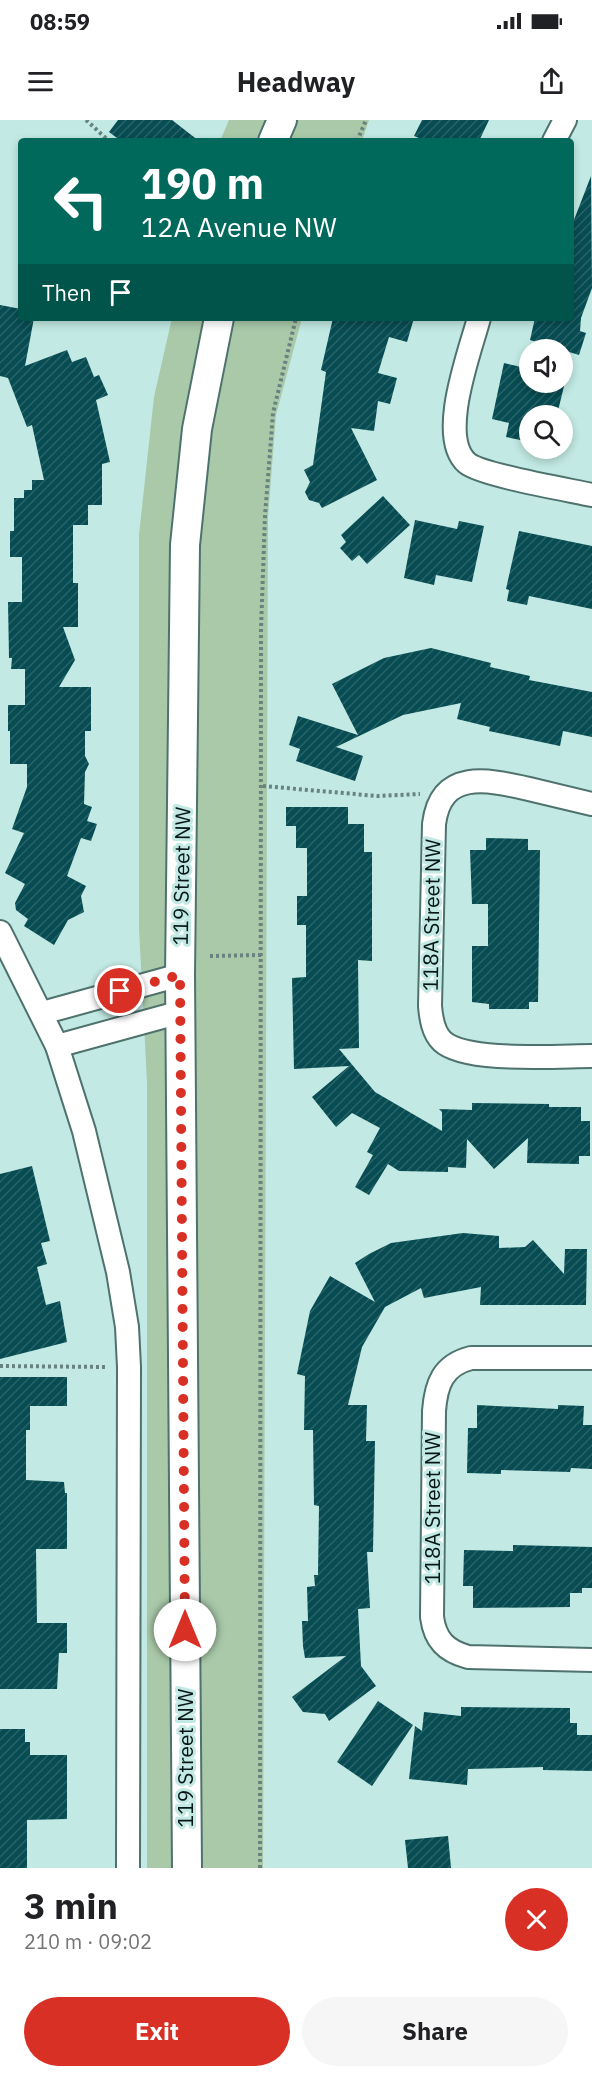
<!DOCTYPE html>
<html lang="en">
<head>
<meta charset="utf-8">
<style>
	:root { --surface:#fff; --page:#f6f6f6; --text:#202124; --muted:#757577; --accent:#d93025 }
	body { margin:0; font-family:"IBM Plex Sans",sans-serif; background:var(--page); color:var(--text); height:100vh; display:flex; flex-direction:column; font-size:22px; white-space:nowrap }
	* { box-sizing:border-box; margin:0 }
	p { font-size:20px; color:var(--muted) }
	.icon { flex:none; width:33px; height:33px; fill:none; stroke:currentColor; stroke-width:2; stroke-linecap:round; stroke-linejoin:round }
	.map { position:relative; height:1748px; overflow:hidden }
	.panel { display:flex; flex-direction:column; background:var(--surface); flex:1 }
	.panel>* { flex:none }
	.hud { position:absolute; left:18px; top:18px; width:556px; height:183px; border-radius:6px; box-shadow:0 3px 9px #0003; background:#00695c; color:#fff; overflow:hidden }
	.controls { position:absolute; left:519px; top:219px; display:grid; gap:12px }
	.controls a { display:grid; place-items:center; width:54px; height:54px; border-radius:50%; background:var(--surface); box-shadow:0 3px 9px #0003; font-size:30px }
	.pin { position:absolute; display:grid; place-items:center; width:51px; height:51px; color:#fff; margin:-26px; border:3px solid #fff; border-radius:50%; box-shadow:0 2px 6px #0007 }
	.me { position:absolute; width:66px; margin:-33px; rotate:0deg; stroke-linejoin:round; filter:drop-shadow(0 0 4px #0008) }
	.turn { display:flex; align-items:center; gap:21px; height:126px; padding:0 24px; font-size:27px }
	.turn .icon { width:78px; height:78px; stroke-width:2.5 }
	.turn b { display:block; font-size:42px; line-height:51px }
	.then { display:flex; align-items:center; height:57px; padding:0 24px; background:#0003; gap:12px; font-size:22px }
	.round { display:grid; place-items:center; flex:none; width:63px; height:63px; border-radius:32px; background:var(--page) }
	.headline { display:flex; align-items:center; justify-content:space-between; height:102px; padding:0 24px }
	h1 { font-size:36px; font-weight:700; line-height:45px }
	.action { display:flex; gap:12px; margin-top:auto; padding:12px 24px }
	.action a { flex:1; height:69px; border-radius:36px; background:var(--accent); color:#fff; font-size:24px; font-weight:700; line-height:69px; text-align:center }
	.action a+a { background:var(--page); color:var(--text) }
	.status { display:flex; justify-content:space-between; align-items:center; height:42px; padding:0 30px; background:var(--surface); direction:ltr }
	.status svg { height:16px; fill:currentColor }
	header { display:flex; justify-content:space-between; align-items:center; height:78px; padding:0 24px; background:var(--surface); font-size:27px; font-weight:700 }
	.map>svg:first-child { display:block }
	.grass { fill:#a9c9a9 }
	.building { fill:url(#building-hatch) }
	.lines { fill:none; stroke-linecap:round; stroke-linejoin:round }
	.minor-casing { stroke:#4e726d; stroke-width:26 }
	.tertiary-casing { stroke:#4e726d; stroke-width:32 }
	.path { stroke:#68837f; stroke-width:4; stroke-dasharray:3 3; stroke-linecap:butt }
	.minor { stroke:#fff; stroke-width:22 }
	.tertiary { stroke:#fff; stroke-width:28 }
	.route { stroke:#d93025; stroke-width:10; stroke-dasharray:0 18 }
	.labels { text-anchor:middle; stroke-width:6; stroke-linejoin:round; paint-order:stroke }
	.street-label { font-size:21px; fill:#081715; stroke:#c2e9e3 }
</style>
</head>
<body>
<div class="status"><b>08:59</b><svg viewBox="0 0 49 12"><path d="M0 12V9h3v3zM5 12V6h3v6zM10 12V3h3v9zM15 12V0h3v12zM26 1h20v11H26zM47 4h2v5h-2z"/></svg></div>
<header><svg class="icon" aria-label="menu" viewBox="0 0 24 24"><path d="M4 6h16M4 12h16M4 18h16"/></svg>Headway<svg class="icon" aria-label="share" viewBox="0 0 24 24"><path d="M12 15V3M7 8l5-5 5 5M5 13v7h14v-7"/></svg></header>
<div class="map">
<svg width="592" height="1748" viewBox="0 0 592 1748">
	<defs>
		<pattern id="building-hatch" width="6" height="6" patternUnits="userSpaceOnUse" patternTransform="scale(1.5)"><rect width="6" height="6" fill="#064c52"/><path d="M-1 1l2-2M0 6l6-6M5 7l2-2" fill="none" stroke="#296267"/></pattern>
	</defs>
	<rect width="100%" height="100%" fill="#c2e9e3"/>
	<g class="grass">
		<polygon points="229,0 369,0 362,21 220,21"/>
		<polygon points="172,198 302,198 276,295 268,397 263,1748 147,1748 147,962 139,808 139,415 154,277"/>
	</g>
	<g class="building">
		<polygon points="118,0 172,0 199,21 121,21 109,12"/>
		<polygon points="422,0 489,0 479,21 426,21 414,16"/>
		<polygon points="591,56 592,168 581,198 580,211 586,213 579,235 530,220 535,198 572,198 572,105"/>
		<polygon points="0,185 21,189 21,198 34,198 25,246 67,230 72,242 86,237 94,257 99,255 108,275 96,280 110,342 102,344 102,385 88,385 88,405 73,405 73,463 78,463 78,507 63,507 75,540 59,567 91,567 91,611 85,611 85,636 89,644 85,652 84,684 92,687 87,701 97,704 91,721 81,718 67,756 86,766 81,776 84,792 68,800 54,825 24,806 28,799 16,790 15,783 25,764 5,753 24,713 12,709 27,667 27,644 10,644 10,611 8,611 8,585 25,585 25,549 11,549 12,538 9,538 8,482 22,482 22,437 10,437 10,411 14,411 14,378 24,378 24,370 32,370 32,360 44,360 32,305 27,307 8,258 0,256"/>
		<polygon points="333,198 414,198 407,222 389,217 378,253 397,258 390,284 378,281 374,311 351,308 377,360 322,388 319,383 309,380 305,372 310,362 304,350 313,345 326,252 321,250"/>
		<polygon points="504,243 530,249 530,262 565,262 557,295 560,296 530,296 530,322 506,317 509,303 492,299"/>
		<polygon points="383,376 410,405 367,444 359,435 352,441 340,428 346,422 341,415"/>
		<polygon points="415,400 457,409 459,401 484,406 472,462 436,455 434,465 404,458"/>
		<polygon points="519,411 592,426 592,489 529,476 527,485 507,481 509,470 506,469"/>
		<polygon points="431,528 491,543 490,547 530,556 529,560 592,572 592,617 563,611 560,626 489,611 490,607 457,599 461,583 403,595 336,627 363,636 355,661 296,641 300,629 289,625 298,596 358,615 332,564 384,538"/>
		<polygon points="286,687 348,687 348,704 364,704 364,732 372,732 372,841 358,840 359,928 339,929 375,972 442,1011 442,992 439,989 472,990 472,983 549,984 549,987 581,987 581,1001 590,1001 590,1036 579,1036 579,1044 527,1043 528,1018 494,1049 467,1019 466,1048 448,1047 448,1052 399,1051 388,1044 369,1075 355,1067 373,1035 367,1032 380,1008 352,993 336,1007 312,977 349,946 294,949 292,858 306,857 306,805 297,805 297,776 307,776 307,728 296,728 296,706 286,706"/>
		<polygon points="486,718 528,719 528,730 540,730 538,882 529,882 529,889 489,889 489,884 472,882 472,826 488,826 488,784 472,784 470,730 486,730"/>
		<polygon points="32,1046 50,1121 41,1123 47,1144 37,1147 46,1185 60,1181 67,1222 0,1239 0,1054"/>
		<polygon points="463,1113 499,1116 499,1128 525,1127 533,1120 564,1154 565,1129 587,1129 586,1185 480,1185 481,1167 424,1178 421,1168 385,1187 362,1227 348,1285 367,1285 366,1321 375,1321 373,1432 367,1432 370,1488 358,1489 361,1546 376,1566 329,1601 325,1594 303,1592 292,1577 346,1536 305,1538 303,1526 302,1501 308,1501 307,1467 315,1466 314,1455 318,1455 319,1386 314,1385 313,1310 304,1310 305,1256 297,1254 310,1191 330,1156 375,1182 355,1143 369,1134 391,1123"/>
		<polygon points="0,1257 67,1257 67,1286 30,1286 30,1310 26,1310 26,1360 64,1362 65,1373 67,1373 67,1429 36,1429 37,1503 67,1503 67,1533 59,1533 57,1569 0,1569"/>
		<polygon points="477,1285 558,1289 558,1285 584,1286 583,1305 592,1305 592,1349 571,1348 570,1352 501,1350 501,1354 467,1353 468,1308 477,1308"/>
		<polygon points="513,1425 592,1427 592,1468 582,1468 582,1473 570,1473 570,1487 473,1488 473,1466 463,1466 464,1430 513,1431"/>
		<polygon points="378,1581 413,1605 372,1666 337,1642"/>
		<polygon points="461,1587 570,1588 570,1603 577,1603 577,1615 592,1615 592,1651 543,1650 543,1647 468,1649 467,1665 409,1659 415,1606 422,1611 424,1592 461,1596"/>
		<polygon points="0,1609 25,1609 25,1622 30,1622 30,1635 67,1635 67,1699 27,1700 27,1748 0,1748"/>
		<polygon points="448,1716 451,1748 408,1748 405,1720"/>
	</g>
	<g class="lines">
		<defs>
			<g id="minor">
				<polyline points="554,21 565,0"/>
				<path d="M479 198C470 232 437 317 467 343 481 355 569 370 592 375"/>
				<path d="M592 684C571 679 550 674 529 669 489 660 441 648 434 704L430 886C431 898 433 912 442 921 465 943 558 936 592 936"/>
				<polyline points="0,812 57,926 84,1011 118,1152 127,1207 129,1247 128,1748"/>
				<polyline points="42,893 180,855"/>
				<polyline points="57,926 181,892"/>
				<path d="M592 1238H471C443 1245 436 1264 434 1291L432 1497C435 1520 446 1531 468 1537L592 1540"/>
			</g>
			<g id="tertiary">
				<polyline points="273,21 282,0"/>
				<polyline points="187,1748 180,855 185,425 197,309 219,198"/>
			</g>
		</defs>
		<use href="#minor" class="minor-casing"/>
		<use href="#tertiary" class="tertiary-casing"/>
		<g class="path">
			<polyline points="86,0 109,21"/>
			<polyline points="357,21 366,0"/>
			<polyline points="263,666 377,676 420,674"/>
			<polyline points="210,836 261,835"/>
			<polyline points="0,1246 107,1247"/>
			<polyline points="260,1748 261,509 265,396 273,293 296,198"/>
		</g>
		<use href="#minor" class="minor"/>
		<use href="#tertiary" class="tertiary"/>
	</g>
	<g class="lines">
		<polyline class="route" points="120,871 180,855 185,1510"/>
	</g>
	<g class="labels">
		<g class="street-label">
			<text transform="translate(182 756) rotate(-89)" y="7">119 Street NW</text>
			<text transform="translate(432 795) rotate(-89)" y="7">118A Street NW</text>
			<text transform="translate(433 1388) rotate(-90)" y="7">118A Street NW</text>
			<text transform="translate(186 1638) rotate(-90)" y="7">119 Street NW</text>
		</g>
	</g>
</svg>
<div class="controls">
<a><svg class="icon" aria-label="sound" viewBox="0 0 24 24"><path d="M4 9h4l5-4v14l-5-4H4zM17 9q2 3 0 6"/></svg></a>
<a><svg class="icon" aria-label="search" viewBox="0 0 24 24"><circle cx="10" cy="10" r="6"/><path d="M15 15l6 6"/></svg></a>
</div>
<div class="pin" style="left:120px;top:871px;background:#d93025"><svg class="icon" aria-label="arrive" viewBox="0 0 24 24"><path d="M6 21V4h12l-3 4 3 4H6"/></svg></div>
<svg class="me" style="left:185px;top:1510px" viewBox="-20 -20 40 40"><circle r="19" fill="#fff"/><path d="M0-13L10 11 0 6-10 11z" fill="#d93025"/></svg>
<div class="hud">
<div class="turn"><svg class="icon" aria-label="left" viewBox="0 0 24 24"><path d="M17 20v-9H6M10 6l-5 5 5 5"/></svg><div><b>190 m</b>12A Avenue NW</div></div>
<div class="then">Then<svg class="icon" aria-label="arrive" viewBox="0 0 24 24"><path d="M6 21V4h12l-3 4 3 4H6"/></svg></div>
</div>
</div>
<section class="panel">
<div class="headline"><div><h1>3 min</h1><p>210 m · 09:02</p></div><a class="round" style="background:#d93025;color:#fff"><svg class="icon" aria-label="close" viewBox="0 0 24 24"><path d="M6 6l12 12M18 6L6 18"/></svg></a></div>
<div class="action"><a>Exit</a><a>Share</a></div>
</section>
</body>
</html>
